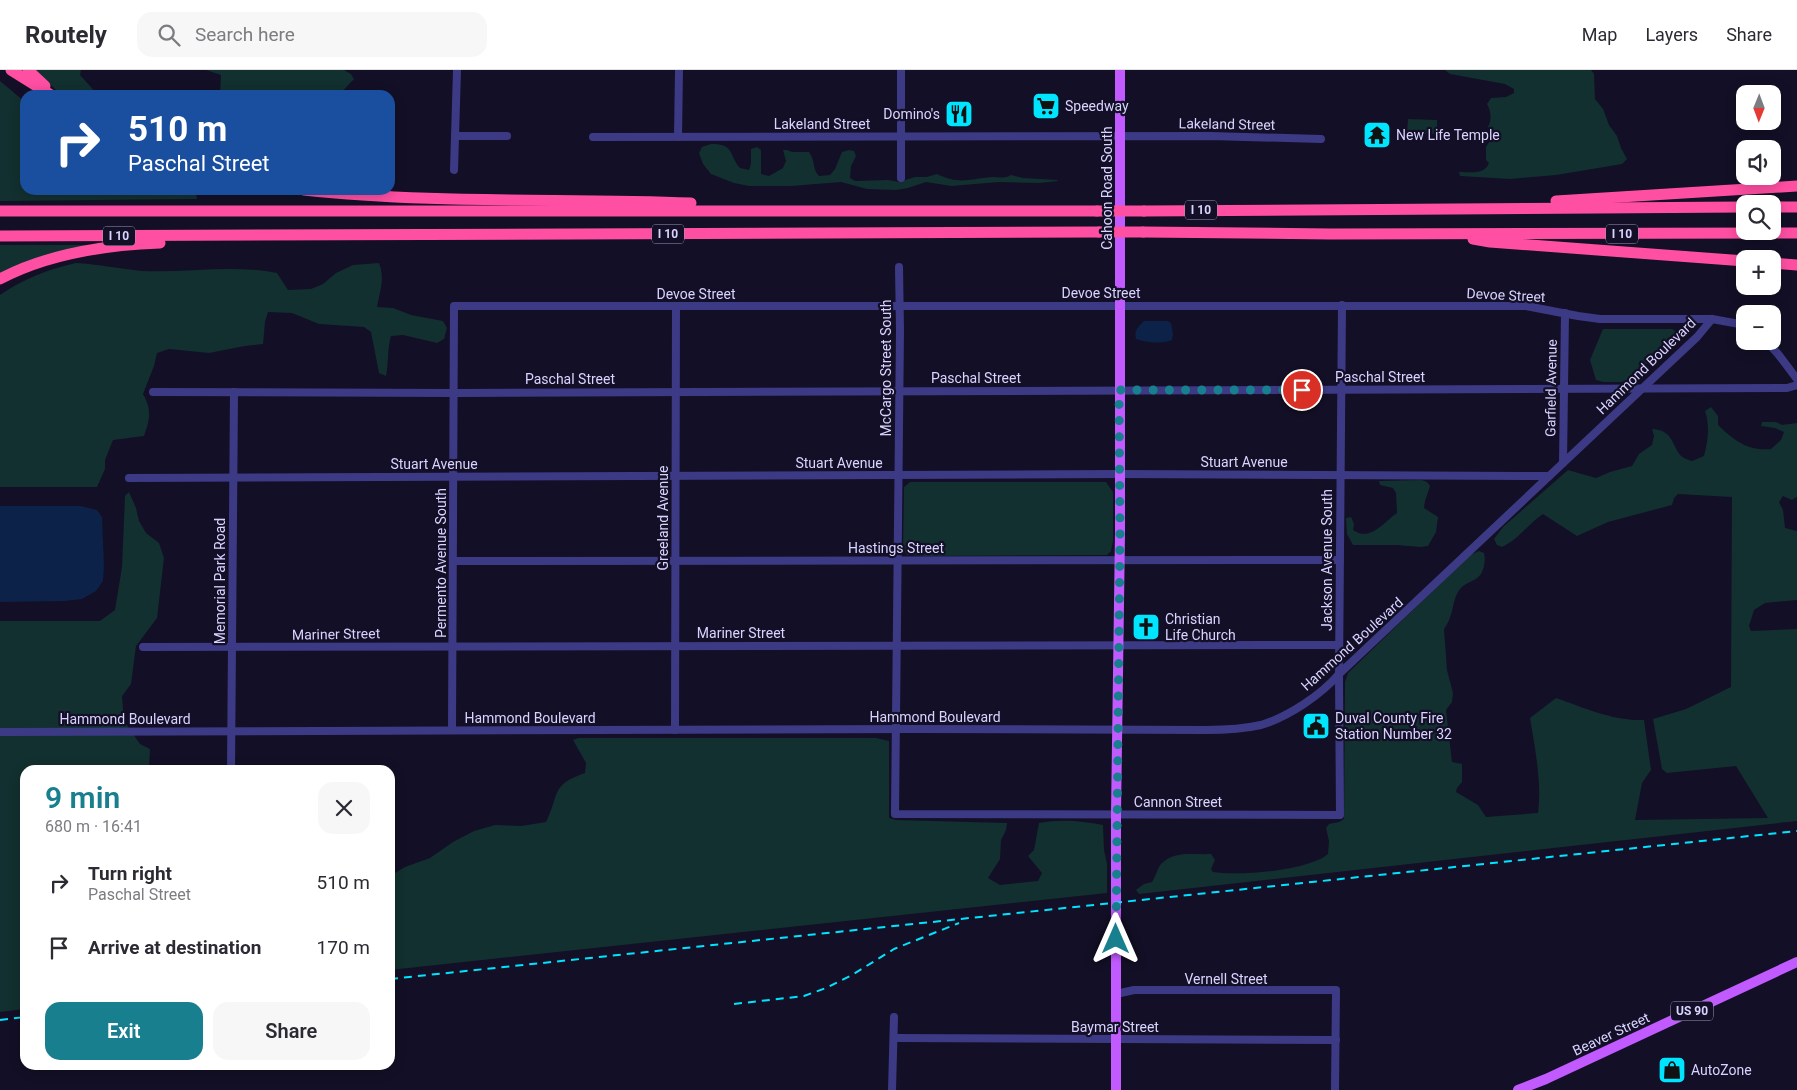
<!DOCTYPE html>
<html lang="en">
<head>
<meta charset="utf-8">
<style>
	:root { --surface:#fff; --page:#f7f7f7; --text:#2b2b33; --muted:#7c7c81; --line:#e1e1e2; --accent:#187f8f }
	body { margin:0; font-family:Roboto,sans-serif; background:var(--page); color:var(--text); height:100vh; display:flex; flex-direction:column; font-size:19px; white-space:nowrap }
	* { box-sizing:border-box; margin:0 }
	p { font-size:16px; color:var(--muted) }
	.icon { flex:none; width:28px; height:28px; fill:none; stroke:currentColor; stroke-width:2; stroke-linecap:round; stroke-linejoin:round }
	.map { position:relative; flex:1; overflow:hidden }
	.side { position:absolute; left:20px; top:695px; width:375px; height:305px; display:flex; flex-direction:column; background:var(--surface); border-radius:15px; box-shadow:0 2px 12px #0003 }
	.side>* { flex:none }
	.hud { position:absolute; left:20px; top:20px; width:375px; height:105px; border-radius:15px; box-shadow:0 2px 12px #0003; background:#1a4fa0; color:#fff; overflow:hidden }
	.needle { width:32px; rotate:181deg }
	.controls { position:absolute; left:1736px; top:15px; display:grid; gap:10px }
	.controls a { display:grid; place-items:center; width:45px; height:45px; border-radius:10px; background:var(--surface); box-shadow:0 2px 12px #0003; font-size:25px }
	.pin { position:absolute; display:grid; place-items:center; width:42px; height:42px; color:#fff; margin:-21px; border:2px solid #fff; border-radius:50%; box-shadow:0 1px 5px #0007 }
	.me { position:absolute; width:55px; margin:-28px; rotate:0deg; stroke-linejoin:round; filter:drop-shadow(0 0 4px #0008) }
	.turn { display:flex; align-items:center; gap:18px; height:105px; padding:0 25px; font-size:22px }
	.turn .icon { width:65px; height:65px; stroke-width:2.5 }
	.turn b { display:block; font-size:35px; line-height:42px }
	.round { display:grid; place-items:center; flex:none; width:52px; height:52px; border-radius:15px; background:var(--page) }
	.overview { display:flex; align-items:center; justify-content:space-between; height:85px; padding:0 25px }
	h1 { font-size:30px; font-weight:600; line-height:38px; color:var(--accent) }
	.action { display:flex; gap:10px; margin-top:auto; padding:10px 25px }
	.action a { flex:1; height:58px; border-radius:15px; background:var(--accent); color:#fff; font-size:20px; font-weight:600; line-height:58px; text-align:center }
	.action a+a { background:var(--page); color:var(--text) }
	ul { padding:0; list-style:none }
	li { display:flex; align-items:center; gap:15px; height:65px; padding:0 25px }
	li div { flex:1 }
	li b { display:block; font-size:19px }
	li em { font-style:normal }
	header { display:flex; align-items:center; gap:30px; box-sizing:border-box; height:70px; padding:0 25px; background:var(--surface); border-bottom:1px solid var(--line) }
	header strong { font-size:24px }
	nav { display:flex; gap:28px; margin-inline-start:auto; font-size:18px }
	.search { width:350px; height:45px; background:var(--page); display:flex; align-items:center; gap:12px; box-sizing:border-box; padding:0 18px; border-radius:15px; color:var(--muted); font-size:19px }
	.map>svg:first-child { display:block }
	.green { fill:#12302f }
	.water { fill:#0c2248 }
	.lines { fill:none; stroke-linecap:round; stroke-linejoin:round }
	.minor { stroke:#3d3a85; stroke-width:8 }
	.major { stroke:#c25bff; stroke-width:10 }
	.highway { stroke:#ff4fa3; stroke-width:11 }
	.rail { stroke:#00e5ff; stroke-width:2; stroke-dasharray:8 6; stroke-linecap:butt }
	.highway-bridge { stroke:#ff4fa3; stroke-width:11 }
	.route { stroke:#187f8f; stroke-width:9; stroke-dasharray:0 16.2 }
	.labels { text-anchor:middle; stroke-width:4.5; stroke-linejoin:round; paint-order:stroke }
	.shield { fill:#130f26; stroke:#9e99be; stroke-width:1 }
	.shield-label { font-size:12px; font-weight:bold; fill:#d9d4ff }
	.poi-label { font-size:14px; fill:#d9d4ff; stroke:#130f26; text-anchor:start }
	.street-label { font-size:14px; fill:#d9d4ff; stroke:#130f26 }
</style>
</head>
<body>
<header>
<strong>Routely</strong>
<div class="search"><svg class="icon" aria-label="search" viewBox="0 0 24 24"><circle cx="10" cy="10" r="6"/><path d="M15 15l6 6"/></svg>Search here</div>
<nav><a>Map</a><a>Layers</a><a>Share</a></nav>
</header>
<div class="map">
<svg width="1797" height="1020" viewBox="0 0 1797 1020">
	<rect width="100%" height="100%" fill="#130f26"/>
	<g class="green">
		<polygon points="36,0 81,0 80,5 98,25 61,25"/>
		<polygon points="206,0 344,0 351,4 354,9 339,25 220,25 221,5"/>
		<path d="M1445 0H1591L1594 4 1595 29 1603 39 1609 55 1617 66 1621 78 1627 89 1622 94 1556 105 1510 109 1460 106 1459 102C1469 102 1485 105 1489 93L1486 90V77L1491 69 1488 57C1492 49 1491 42 1487 34L1491 28 1506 27 1514 23V19L1505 14 1450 4Z"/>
		<polygon points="0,11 25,32 25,120 185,120 196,124 197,129 0,131"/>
		<polygon points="1408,49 1437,50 1437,64 1407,63"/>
		<path d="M711 74C735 74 728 84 740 98L749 100 751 94V79L757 77 761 80V104L769 106 783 98 786 91 783 80H787L792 82H809C816 92 812 99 819 106L830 105 835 99 842 82 849 80 854 81 856 86 851 96 850 108 855 111 888 110 899 112 915 107H927L937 104C960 115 968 109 992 107 998 107 1005 109 1011 105L1023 108 1057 110 1058 111 1039 113 999 112 951 116 926 112 908 118 896 120 867 119 841 112 791 116H749L734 113 711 104 703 94 699 83 702 77Z"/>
		<polygon points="0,175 89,175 0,206"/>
		<path d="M76 193C98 194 120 199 142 201 187 203 232 194 277 203L288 220 311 219 323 214 336 203 353 195 379 193C385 208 380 221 377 237L393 238 411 245 443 251 447 258 444 269 437 273 403 265 391 266C387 279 389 292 386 306L379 303 371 262 364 257 319 254 292 243 268 242 265 252 263 274 245 276 209 283 169 279 157 283 154 296 143 324C152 340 150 349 144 366L113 370 105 390V399L97 417H0V225C23 209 49 199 76 193Z"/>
		<polygon points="1603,259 1672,259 1677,262 1676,267 1627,312 1603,312 1596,310 1590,290"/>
		<path d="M1711 337 1718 346V355C1735 371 1747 381 1771 379L1781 370 1784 362 1775 358 1761 356 1762 352H1776L1782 355 1797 353V427L1792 430 1783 426 1779 432 1783 440 1785 458 1797 461V530L1765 533 1754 540 1749 556 1751 561 1797 559V751L1139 824 1136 820 1144 814 1152 812C1156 806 1157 799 1161 794 1174 780 1194 785 1211 784L1215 790 1211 799 1213 802C1239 806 1308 801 1328 784L1329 771 1326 758 1329 754 1339 752 1344 749 1345 612 1348 603 1470 485 1479 481 1484 483C1486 490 1484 504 1477 508 1472 512 1465 513 1460 519 1451 531 1455 544 1444 559L1447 600 1453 623 1452 632 1446 640 1452 692 1462 694V712L1457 718 1456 722 1478 735 1486 747 1538 743C1542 712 1535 679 1530 648L1556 628C1585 638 1613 651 1644 650L1651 700 1642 713 1635 750 1768 748 1736 696 1667 703 1662 699 1653 649 1686 639 1731 617 1732 427 1678 424 1674 428 1672 435 1608 452 1577 466 1543 444C1528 454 1518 470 1502 477L1497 475 1494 469 1503 457 1568 400 1596 408 1610 402 1632 396 1639 384 1652 375 1654 366 1652 359C1673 360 1671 374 1681 386 1684 388 1688 390 1692 391L1704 386C1708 371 1710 356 1705 341Z"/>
		<path d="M1422 410 1427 412 1430 416 1425 431 1424 438 1438 447 1436 462 1428 476 1421 477 1397 475H1353L1347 464 1346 448 1351 447 1354 454 1353 460C1370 472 1383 453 1397 443L1396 423 1393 418 1380 415 1379 411Z"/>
		<polygon points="910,412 1106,412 1113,422 1113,471 1111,481 1107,485 926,486 907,485 903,479 904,417"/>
		<polygon points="129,422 136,438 139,451 146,463 159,473 164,488 157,548 136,576 131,614 122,626 124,651 140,674 150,679 149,700 25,700 25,939 0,942 0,551 100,551 115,540 122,497 125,426"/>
		<path d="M578 668H876L889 671V748L896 750 1007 753 1006 760 1001 770 1000 789 988 808 1000 815 1038 811 1042 803 1028 786 1034 780 1039 753C1061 749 1082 751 1103 755L1104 780 1107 794V823L390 900V806L405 797 430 788 453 772 474 761 495 755 521 756 546 752C560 724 550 715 585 703L586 693 573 670Z"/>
	</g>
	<g class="water">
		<path d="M1144 251H1167L1171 253 1173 264 1172 270C1161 274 1147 273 1136 269 1134 260 1138 257 1144 251Z"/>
		<polygon points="0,436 81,436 97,440 102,447 104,496 103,511 96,521 82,529 65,531 0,532"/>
	</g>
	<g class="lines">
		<g class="minor">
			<polyline points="455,66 507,66"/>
			<polyline points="593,67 1210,66 1321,69"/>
			<polyline points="678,67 679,0"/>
			<polyline points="454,100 457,0"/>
			<polyline points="901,108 901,0"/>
			<polyline points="899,197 900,260 895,744 1340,745 1339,604 1342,235"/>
			<polyline points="1766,271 1778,284 1797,309"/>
			<polyline points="153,322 455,323 1787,318 1797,315"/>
			<polyline points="1563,393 1565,243"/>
			<polyline points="129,408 1119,404 1549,406"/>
			<polyline points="453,491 1340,490"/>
			<polyline points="143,577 1339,575"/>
			<polyline points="452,660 454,236 1526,236 1578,246 1600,249 1712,249 1745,255"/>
			<polyline points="675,660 676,236"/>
			<path d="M0 662 914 659 1206 660C1225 660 1243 659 1261 655 1288 647 1321 625 1339 604L1697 267 1712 249"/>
			<polyline points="231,700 234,322"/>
			<polyline points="1116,924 1134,920 1336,920 1335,1020"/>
			<polyline points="894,968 1336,970"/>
			<polyline points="892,1020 894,947"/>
		</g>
		<g class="major">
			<polyline points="1116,1020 1116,744 1120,463 1120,0"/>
			<polyline points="1518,1020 1546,1009 1797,892"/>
		</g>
		<g class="highway">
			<polyline points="11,0 51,25"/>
			<polyline points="28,0 45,16"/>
			<path d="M304 120C432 134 562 128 691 133"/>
			<polyline points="1556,131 1797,116"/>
			<polyline points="1772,137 1797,137"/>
			<polyline points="0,141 1097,141"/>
			<polyline points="1144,141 1745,137"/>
			<polyline points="1143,162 1331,164 1797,163"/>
			<polyline points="0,166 1099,162"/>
			<polyline points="1473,169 1490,172 1745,191"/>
			<polyline points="1772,193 1797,195"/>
			<path d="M0 209C49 183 106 175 160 173"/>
		</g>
		<g class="rail">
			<polyline points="390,909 1797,761"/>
			<polyline points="734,934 804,926 826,918 852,905 894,879 959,853"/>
			<polyline points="0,950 25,947"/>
		</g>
		<g class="highway-bridge">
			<polyline points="1097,141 1144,141"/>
			<polyline points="1099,162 1143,162"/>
		</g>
	</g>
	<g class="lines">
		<polyline class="route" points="1116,869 1120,463 1119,320 1302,320"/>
	</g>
	<defs>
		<symbol id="supermarket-square" viewBox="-11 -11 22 22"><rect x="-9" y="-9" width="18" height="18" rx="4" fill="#00e5ff" stroke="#130f26"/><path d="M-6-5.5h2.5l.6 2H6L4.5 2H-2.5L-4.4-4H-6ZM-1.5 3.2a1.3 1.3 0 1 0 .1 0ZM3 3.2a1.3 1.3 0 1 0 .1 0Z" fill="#111"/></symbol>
		<symbol id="restaurant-square" viewBox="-11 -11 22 22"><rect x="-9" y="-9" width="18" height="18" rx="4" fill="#00e5ff" stroke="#130f26"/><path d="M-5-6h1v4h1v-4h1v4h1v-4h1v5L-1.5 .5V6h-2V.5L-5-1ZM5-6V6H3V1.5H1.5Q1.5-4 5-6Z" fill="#111"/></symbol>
		<symbol id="temple-square" viewBox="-11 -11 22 22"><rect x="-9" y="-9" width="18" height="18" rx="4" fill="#00e5ff" stroke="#130f26"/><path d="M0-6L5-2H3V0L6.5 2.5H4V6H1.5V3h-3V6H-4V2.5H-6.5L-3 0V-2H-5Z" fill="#111"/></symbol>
		<symbol id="church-square" viewBox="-11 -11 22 22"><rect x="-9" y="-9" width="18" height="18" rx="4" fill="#00e5ff" stroke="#130f26"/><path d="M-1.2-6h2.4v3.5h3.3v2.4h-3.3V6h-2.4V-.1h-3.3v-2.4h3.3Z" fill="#111"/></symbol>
		<symbol id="civic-square" viewBox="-11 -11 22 22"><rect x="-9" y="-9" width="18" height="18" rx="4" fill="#00e5ff" stroke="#130f26"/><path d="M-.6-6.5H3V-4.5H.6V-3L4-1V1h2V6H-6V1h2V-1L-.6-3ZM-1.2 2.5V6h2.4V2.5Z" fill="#111"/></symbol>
		<symbol id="shop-square" viewBox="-11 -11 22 22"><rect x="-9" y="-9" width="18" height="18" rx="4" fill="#00e5ff" stroke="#130f26"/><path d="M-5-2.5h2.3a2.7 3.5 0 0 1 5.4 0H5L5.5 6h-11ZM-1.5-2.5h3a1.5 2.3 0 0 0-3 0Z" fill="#111"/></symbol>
	</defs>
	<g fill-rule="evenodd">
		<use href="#supermarket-square" x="1030" y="20" width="32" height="32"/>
		<use href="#restaurant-square" x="943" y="28" width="32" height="32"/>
		<use href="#temple-square" x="1361" y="49" width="32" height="32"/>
		<use href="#church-square" x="1130" y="541" width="32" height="32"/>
		<use href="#civic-square" x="1300" y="640" width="32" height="32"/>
		<use href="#shop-square" x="1656" y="984" width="32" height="32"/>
	</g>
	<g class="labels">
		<g class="shield">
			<rect x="1185" y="130.5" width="32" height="19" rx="4"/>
			<rect x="652" y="154.5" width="32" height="19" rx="4"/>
			<rect x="1606" y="154.5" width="32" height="19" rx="4"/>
			<rect x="103" y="156.5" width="32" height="19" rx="4"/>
			<rect x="1671" y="931.5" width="42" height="19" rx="4"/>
		</g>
		<g class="shield-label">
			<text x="1201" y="144">I 10</text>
			<text x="668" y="168">I 10</text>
			<text x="1622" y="168">I 10</text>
			<text x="119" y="170">I 10</text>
			<text x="1692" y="945">US 90</text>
		</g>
		<g class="poi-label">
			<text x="1065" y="41">Speedway</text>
			<text x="940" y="49" text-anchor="end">Domino's</text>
			<text x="1396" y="70">New Life Temple</text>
			<text x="1165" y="554">Christian<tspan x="1165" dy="16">Life Church</tspan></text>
			<text x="1335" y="653">Duval County Fire<tspan x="1335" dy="16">Station Number 32</tspan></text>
			<text x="1691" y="1005">AutoZone</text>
		</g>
		<g class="street-label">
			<text x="822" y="59">Lakeland Street</text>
			<text transform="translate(1227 54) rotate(1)" y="5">Lakeland Street</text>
			<text transform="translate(1107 118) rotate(-90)" y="5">Cahoon Road South</text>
			<text x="1101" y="228">Devoe Street</text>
			<text x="696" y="229">Devoe Street</text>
			<text transform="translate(1506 225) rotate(3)" y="5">Devoe Street</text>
			<text transform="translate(1646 296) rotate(-44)" y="5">Hammond Boulevard</text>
			<text transform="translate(886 298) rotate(-90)" y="5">McCargo Street South</text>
			<text x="1380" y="312">Paschal Street</text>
			<text x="976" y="313">Paschal Street</text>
			<text x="570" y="314">Paschal Street</text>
			<text transform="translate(1551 318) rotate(-89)" y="5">Garfield Avenue</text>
			<text x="1244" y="397">Stuart Avenue</text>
			<text x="839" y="398">Stuart Avenue</text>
			<text x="434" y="399">Stuart Avenue</text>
			<text transform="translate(663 448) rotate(-90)" y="5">Greeland Avenue</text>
			<text x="896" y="483">Hastings Street</text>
			<text transform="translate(1327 490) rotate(-90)" y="5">Jackson Avenue South</text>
			<text transform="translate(441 493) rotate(-90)" y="5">Permento Avenue South</text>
			<text transform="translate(220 511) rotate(-90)" y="5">Memorial Park Road</text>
			<text x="741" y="568">Mariner Street</text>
			<text transform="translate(336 564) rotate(-1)" y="5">Mariner Street</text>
			<text transform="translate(1352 574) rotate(-42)" y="5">Hammond Boulevard</text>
			<text x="935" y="652">Hammond Boulevard</text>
			<text x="530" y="653">Hammond Boulevard</text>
			<text x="125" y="654">Hammond Boulevard</text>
			<text x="1178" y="737">Cannon Street</text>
			<text x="1226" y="914">Vernell Street</text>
			<text x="1115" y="962">Baymar Street</text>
			<text transform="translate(1611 964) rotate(-25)" y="5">Beaver Street</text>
		</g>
	</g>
</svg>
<div class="controls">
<a><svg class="needle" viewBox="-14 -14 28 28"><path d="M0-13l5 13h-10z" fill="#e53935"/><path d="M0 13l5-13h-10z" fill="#7c7c81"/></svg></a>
<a><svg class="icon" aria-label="sound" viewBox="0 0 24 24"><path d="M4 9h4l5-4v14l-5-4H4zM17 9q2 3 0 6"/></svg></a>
<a><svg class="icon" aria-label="search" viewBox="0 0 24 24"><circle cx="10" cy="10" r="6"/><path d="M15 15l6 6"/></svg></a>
<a>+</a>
<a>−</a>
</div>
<div class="pin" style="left:1302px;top:320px;background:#d93025"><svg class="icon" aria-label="arrive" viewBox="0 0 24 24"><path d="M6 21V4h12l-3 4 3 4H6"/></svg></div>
<svg class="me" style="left:1116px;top:869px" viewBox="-20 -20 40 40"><path d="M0-17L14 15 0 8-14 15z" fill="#187f8f" stroke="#fff" stroke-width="4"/></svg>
<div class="hud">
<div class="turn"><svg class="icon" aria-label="right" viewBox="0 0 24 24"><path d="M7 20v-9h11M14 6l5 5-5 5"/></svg><div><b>510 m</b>Paschal Street</div></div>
</div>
<section class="side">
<div class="overview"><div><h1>9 min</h1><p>680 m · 16:41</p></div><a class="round"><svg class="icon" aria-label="close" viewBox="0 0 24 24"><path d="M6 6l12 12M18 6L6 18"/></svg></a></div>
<ul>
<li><svg class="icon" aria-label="right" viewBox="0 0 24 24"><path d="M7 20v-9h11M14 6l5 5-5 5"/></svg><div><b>Turn right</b><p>Paschal Street</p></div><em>510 m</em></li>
<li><svg class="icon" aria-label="arrive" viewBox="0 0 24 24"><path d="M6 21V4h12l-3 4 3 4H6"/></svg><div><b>Arrive at destination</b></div><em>170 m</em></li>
</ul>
<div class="action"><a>Exit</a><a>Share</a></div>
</section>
</div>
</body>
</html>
